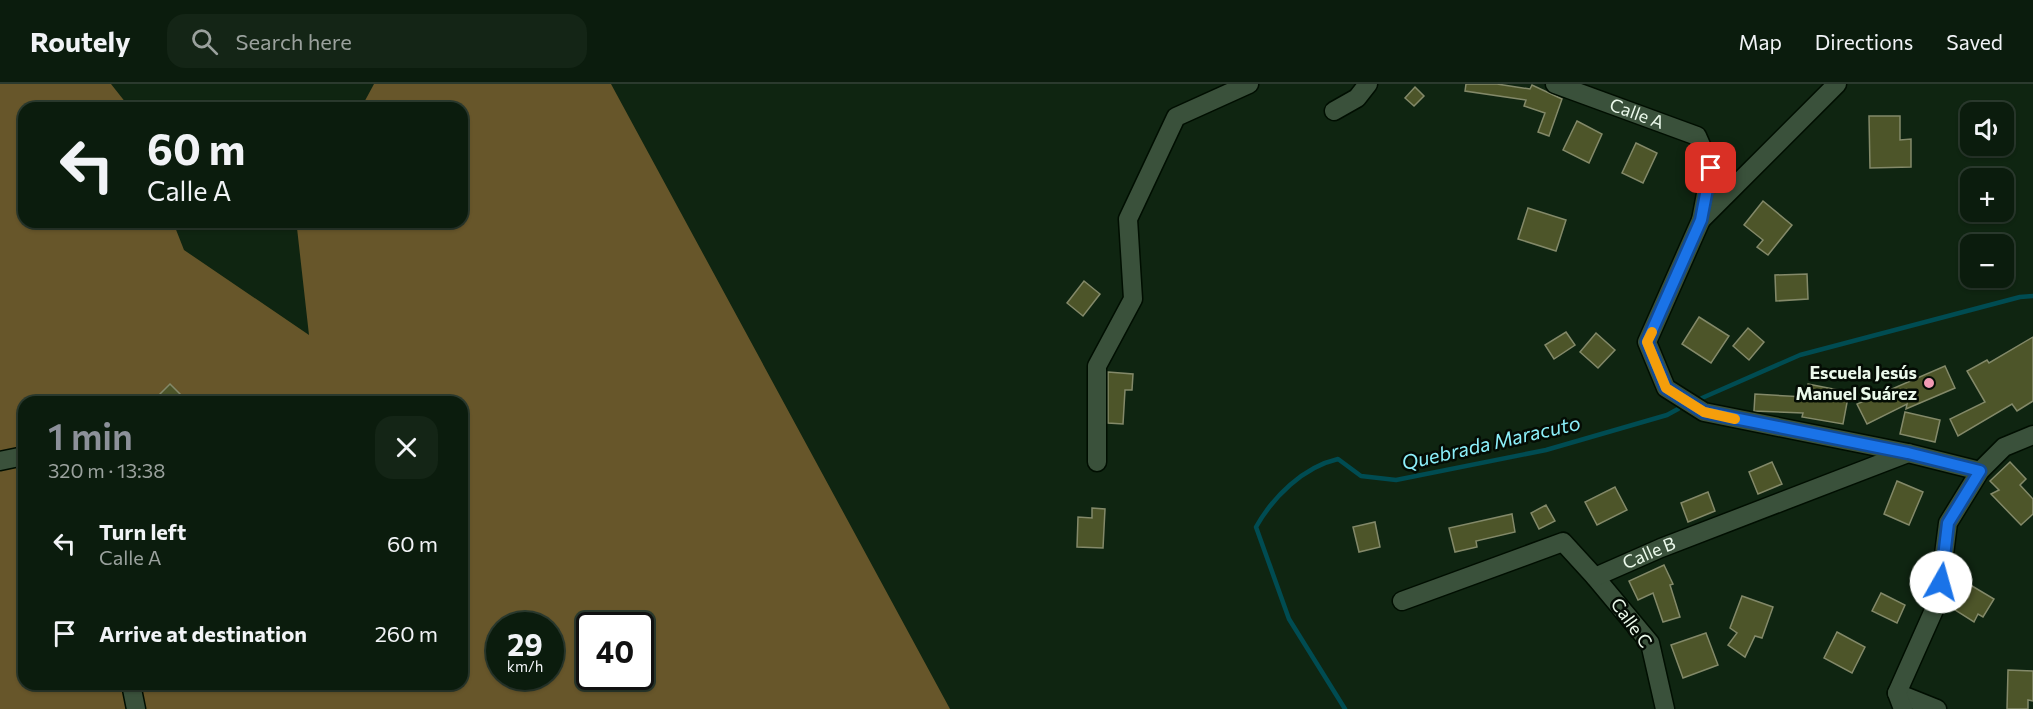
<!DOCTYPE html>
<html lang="en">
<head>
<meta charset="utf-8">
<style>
	:root { --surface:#0b1c0d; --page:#142516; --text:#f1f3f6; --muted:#9aa19d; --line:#2b3a2e; --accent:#8c9099 }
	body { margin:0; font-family:Commissioner,sans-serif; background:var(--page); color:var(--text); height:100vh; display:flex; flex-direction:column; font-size:22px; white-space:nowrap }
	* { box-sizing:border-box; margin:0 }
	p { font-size:20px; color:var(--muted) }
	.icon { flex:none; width:33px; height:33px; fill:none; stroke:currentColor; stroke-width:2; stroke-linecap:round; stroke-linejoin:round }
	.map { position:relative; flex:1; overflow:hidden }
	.sheet { position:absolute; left:18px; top:312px; width:450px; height:294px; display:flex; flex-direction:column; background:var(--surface); border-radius:18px; box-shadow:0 2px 4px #0004,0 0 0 2px var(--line) }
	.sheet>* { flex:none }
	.guide { position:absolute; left:18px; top:18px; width:450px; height:126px; border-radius:18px; box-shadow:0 2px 4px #0004,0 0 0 2px var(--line); background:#0b1c0d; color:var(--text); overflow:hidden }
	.tools { position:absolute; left:1960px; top:18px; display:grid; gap:12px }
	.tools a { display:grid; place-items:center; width:54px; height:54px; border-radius:12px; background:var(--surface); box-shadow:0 2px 4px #0004,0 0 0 2px var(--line); font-size:30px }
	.speed { position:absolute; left:486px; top:528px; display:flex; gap:12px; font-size:30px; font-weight:700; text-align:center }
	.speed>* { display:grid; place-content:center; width:78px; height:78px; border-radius:50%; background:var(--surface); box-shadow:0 2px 4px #0004,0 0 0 2px var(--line); line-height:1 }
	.speed small { font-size:15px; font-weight:400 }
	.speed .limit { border:3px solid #111; border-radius:9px; background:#fff; color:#111 }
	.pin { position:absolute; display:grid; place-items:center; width:51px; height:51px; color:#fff; margin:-26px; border-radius:12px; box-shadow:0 3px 9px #0006 }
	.me { position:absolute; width:66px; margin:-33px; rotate:7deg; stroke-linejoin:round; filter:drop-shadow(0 0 4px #0008) }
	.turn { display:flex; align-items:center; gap:21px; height:126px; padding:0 30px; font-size:27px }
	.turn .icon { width:78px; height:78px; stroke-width:2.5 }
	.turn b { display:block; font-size:42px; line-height:51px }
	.round { display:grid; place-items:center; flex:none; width:63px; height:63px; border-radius:18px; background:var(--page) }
	.head { display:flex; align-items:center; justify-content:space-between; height:102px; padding:0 30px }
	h1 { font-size:36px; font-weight:600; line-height:45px; color:var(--accent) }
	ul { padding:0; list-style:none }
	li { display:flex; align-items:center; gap:18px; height:90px; padding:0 30px }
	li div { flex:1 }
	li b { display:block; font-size:22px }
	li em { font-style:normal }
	header { display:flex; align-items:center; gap:36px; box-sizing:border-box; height:84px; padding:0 30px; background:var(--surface); border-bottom:2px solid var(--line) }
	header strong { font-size:28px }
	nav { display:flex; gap:33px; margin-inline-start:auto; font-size:21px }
	.search { width:420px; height:54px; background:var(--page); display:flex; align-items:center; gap:15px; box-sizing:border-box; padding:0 21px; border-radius:18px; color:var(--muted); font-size:22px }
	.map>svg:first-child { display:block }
	.forest { fill:#67562a; fill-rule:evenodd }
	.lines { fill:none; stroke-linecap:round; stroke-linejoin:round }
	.stream { stroke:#004c52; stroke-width:4.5 }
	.building { fill:#4d5529; stroke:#838969; stroke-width:1.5 }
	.minor-casing { stroke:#000e01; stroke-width:21 }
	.minor { stroke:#3a513b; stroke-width:18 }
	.route-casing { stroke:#114b97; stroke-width:15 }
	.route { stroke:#1a73e8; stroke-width:10 }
	.slow { stroke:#f59e0b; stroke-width:10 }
	.poi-dot { fill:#f19ab3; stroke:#040c04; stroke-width:2 }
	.labels { text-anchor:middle; stroke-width:5; stroke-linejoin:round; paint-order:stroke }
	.street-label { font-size:18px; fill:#ebf9eb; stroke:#040c04 }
	.poi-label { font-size:18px; font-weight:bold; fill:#ebf9eb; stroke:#040c04; text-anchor:end }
	.water-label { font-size:20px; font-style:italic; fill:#8cf0fa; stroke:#040c04 }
</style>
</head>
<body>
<header>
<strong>Routely</strong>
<div class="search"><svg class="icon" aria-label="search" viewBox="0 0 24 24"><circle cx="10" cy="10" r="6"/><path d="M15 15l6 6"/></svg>Search here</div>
<nav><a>Map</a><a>Directions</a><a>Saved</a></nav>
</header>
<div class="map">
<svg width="2033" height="625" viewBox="0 0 2033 625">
	<rect width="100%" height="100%" fill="#0f2511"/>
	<path class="forest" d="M0 0H111L130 24H24V138H173L184 166 309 251 297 144 300 138H462V24H361L374 0H611L950 625H0ZM24 318H462V600H24ZM500 542H550V592H500ZM590 542H640V592H590Z"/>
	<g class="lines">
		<g class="stream">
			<polyline points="1702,314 1800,271 2020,213 2033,212"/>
			<path d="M1345 625 1289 535 1256 443C1273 413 1303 383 1338 375L1361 392 1396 396 1546 366 1667 331 1678 325"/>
		</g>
	</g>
	<g class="building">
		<polygon points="1466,0 1497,0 1530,5 1532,1 1562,15 1549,52 1538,48 1545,29 1524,22 1526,16 1465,7"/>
		<polygon points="1415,3 1424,12 1414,22 1405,14"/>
		<polygon points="1869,32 1900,32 1900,56 1911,55 1911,83 1870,84"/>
		<polygon points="1577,37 1602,50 1589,79 1563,66"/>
		<polygon points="1636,59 1657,69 1643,99 1622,89"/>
		<polygon points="1763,117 1792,141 1768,171 1757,163 1763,156 1744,141"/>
		<polygon points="1528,124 1566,136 1556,167 1518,155"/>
		<polygon points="1807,190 1808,215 1776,217 1775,191"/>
		<polygon points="1084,197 1100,210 1083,232 1067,219"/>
		<polygon points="1699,233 1729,252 1711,279 1682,260"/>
		<polygon points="1748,244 1764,258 1749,276 1733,262"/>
		<polygon points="1566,248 1575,261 1554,275 1545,261"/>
		<polygon points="1596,249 1615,266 1598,284 1580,268"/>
		<polygon points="2033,253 2033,317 2017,327 2012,320 1958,352 1950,335 1985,318 1967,287 1987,276 1989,279"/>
		<polygon points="1945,282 1955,304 1906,325 1907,320 1867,340 1857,320"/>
		<polygon points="1108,288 1133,290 1132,306 1125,306 1123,340 1108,339"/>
		<polygon points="170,300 188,318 164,318 158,312"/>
		<polygon points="1808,300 1849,308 1843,340 1802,333 1803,329 1754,327 1755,310 1805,313"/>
		<polygon points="1905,328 1940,336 1935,358 1900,350"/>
		<polygon points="1772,378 1782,400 1758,410 1749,388"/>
		<polygon points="2010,378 2026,395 2020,401 2033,415 2033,430 2021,441 1991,410 1999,406 1990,397"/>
		<polygon points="1897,397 1923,408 1909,441 1884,430"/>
		<polygon points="1615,403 1627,426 1597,441 1585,418"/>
		<polygon points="1708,408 1715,427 1688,438 1681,419"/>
		<polygon points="1546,421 1555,437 1539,445 1531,429"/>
		<polygon points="1092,424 1105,425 1103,464 1077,463 1078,433 1092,434"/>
		<polygon points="1512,430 1515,448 1476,457 1477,463 1455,468 1449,444"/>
		<polygon points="1375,438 1380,463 1359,468 1353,443"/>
		<polygon points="1664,481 1673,500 1670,501 1680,533 1663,538 1653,509 1638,516 1629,497"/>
		<polygon points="1967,499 1994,515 1983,533 1978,530 1974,538 1955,526 1957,516"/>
		<polygon points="1881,509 1905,521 1897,539 1872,527"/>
		<polygon points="1742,512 1773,523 1762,554 1755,552 1745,573 1728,561 1737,549 1730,544"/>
		<polygon points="1837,548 1865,563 1852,589 1824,574"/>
		<polygon points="1706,549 1718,581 1683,594 1671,561"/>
		<polygon points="2008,586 2033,587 2033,617 2028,616 2028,625 2007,625"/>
	</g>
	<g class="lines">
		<defs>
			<g id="minor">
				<path id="s1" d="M1555 0 1697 52 1711 84 1701 136 1647 258 1666 304 1704 328 1908 369 1980 387"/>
				<polyline points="1334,27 1357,14 1368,0"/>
				<polyline points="1701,136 1837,0"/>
				<polyline points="0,377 24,372"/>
				<polyline points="1097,378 1097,282 1133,215 1128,135 1176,33 1249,0"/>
				<polyline points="1595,493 1650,559 1665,625"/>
				<path id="s2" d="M1402 517 1563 458 1595 493 1661 464 1908 369"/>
				<polyline points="131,600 136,625"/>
				<polyline points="1897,609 1937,625"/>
				<polyline points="1903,625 1897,609 1938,517 1948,439 1980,387 2004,363 2033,351"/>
			</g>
		</defs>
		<use href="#minor" class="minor-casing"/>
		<use href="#minor" class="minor"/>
	</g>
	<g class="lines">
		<defs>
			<polyline id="route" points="1711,84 1701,136 1647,258 1666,304 1704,328 1908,369 1980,387 1948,439 1941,498"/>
		</defs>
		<use href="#route" class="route-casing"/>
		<use href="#route" class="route"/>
		<polyline class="slow" points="1652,248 1647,258 1666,304 1704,328 1735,335"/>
	</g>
	<circle class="poi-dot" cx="1929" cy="299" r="6"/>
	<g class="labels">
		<g class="street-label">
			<text dy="6" stroke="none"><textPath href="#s1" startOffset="87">Calle A</textPath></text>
			<text dy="6" stroke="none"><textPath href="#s2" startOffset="278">Calle B</textPath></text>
			<text transform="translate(1631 539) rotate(54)" y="6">Calle C</text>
		</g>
		<g class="poi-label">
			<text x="1917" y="295">Escuela Jesús<tspan x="1917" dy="21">Manuel Suárez</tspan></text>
		</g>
		<g class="water-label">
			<text transform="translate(1491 359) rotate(-13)" y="7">Quebrada Maracuto</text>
		</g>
	</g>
</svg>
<div class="tools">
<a><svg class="icon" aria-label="sound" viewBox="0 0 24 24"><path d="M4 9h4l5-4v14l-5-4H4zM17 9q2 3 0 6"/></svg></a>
<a>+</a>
<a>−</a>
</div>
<div class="speed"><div>29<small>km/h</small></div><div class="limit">40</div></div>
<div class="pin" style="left:1711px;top:84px;background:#d93025"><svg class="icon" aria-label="arrive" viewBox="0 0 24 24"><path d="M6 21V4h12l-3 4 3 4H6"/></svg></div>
<svg class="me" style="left:1941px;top:498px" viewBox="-20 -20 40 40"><circle r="19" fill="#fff"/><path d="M0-13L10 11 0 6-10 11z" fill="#1a73e8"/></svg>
<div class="guide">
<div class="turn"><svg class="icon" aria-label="left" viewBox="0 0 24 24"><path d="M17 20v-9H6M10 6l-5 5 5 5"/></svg><div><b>60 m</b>Calle A</div></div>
</div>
<section class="sheet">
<div class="head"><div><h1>1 min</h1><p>320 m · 13:38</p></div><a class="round"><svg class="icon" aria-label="close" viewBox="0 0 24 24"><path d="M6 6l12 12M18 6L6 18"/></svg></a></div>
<ul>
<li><svg class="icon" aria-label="left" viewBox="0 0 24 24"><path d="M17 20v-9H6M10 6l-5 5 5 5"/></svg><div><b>Turn left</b><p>Calle A</p></div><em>60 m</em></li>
<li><svg class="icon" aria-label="arrive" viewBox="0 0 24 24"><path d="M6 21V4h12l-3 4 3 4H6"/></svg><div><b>Arrive at destination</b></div><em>260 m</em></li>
</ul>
</section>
</div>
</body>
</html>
